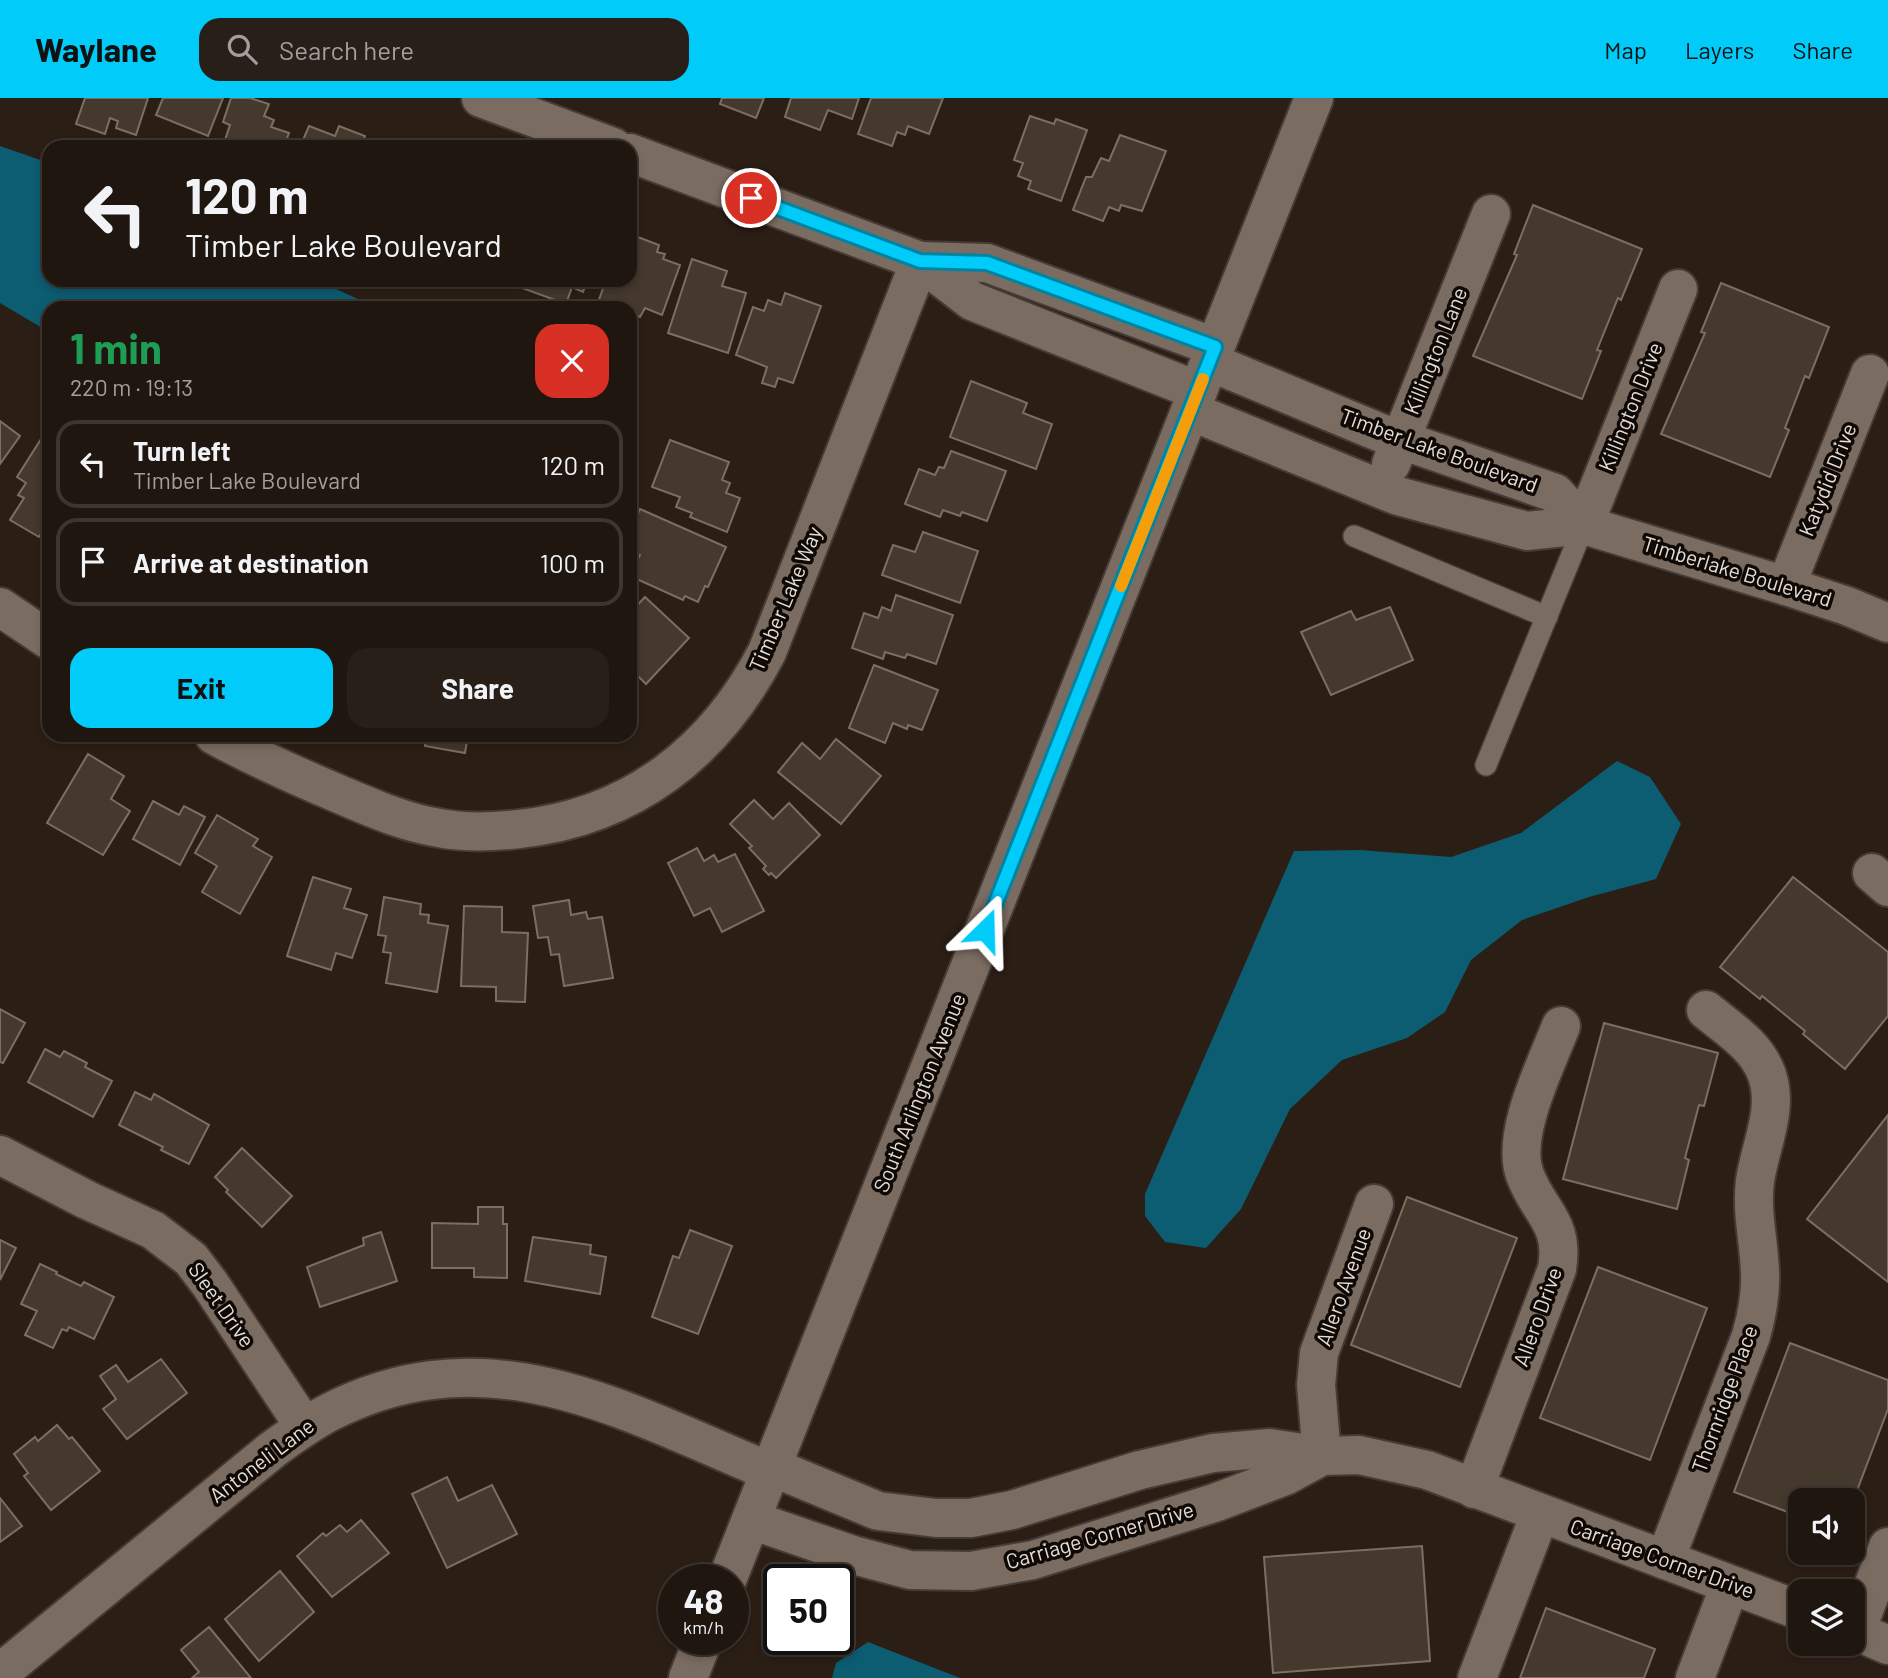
<!DOCTYPE html>
<html lang="en">
<head>
<meta charset="utf-8">
<style>
	:root { --surface:#201610; --page:#281f19; --text:#f1f3f6; --muted:#a29f9f; --line:#3d3530; --accent:#00cbf9 }
	body { margin:0; font-family:Barlow,sans-serif; background:var(--page); color:var(--text); height:100vh; display:flex; flex-direction:column; font-size:26px; white-space:nowrap }
	* { box-sizing:border-box; margin:0 }
	p { font-size:23px; color:var(--muted) }
	.icon { flex:none; width:38px; height:38px; fill:none; stroke:currentColor; stroke-width:2; stroke-linecap:round; stroke-linejoin:round }
	.map { position:relative; flex:1; overflow:hidden }
	.panel { position:absolute; left:42px; top:203px; width:595px; height:441px; display:flex; flex-direction:column; background:var(--surface); border-radius:21px; box-shadow:0 4px 10px #0003,0 0 0 2px var(--line) }
	.panel>* { flex:none }
	.top-card { position:absolute; left:42px; top:42px; width:595px; height:147px; border-radius:21px; box-shadow:0 4px 10px #0003,0 0 0 2px var(--line); background:#201610; color:var(--text); overflow:hidden }
	.tools { position:absolute; left:1788px; top:1390px; display:grid; gap:14px }
	.tools a { display:grid; place-items:center; width:77px; height:77px; border-radius:14px; background:var(--surface); box-shadow:0 4px 10px #0003,0 0 0 2px var(--line); font-size:35px }
	.speed { position:absolute; left:658px; top:1466px; display:flex; gap:14px; font-size:35px; font-weight:700; text-align:center }
	.speed>* { display:grid; place-content:center; width:91px; height:91px; border-radius:50%; background:var(--surface); box-shadow:0 4px 10px #0003,0 0 0 2px var(--line); line-height:1 }
	.speed small { font-size:18px; font-weight:400 }
	.speed .limit { border:4px solid #111; border-radius:10px; background:#fff; color:#111 }
	.pin { position:absolute; display:grid; place-items:center; width:60px; height:60px; color:#fff; margin:-30px; border:4px solid #fff; border-radius:50%; box-shadow:0 2px 7px #0007 }
	.me { position:absolute; width:77px; margin:-38px; rotate:22deg; stroke-linejoin:round; filter:drop-shadow(0 0 5px #0008) }
	.turn { display:flex; align-items:center; gap:24px; height:147px; padding:0 28px; font-size:32px }
	.turn .icon { width:91px; height:91px; stroke-width:2.5 }
	.turn b { display:block; font-size:49px; line-height:60px }
	.round { display:grid; place-items:center; flex:none; width:74px; height:74px; border-radius:21px; background:var(--page) }
	.head { display:flex; align-items:center; justify-content:space-between; height:119px; padding:0 28px }
	h1 { font-size:42px; font-weight:700; line-height:52px; color:#1e9e55 }
	.action { display:flex; gap:14px; margin-top:auto; padding:14px 28px }
	.action a { flex:1; height:80px; border-radius:21px; background:var(--accent); color:#111; font-size:28px; font-weight:700; line-height:80px; text-align:center }
	.action a+a { background:var(--page); color:var(--text) }
	ul { padding:0; list-style:none }
	li { display:flex; align-items:center; gap:21px; height:88px; margin:0 14px 10px; padding:0 14px; border:4px solid var(--line); border-radius:21px }
	li div { flex:1 }
	li b { display:block; font-size:26px }
	li em { font-style:normal }
	header { display:flex; align-items:center; gap:42px; box-sizing:border-box; height:98px; padding:0 35px; background:var(--accent); color:#111 }
	header strong { font-size:33px }
	nav { display:flex; gap:38px; margin-inline-start:auto; font-size:24px }
	.search { width:490px; height:63px; background:var(--page); display:flex; align-items:center; gap:18px; box-sizing:border-box; padding:0 24px; border-radius:21px; color:var(--muted); font-size:26px }
	.map>svg:first-child { display:block }
	.water { fill:#0c5c72 }
	.building { fill:#45382d; stroke:#7d6e62; stroke-width:2 }
	.lines { fill:none; stroke-linecap:round; stroke-linejoin:round }
	.lane-casing { stroke:#453b35; stroke-width:24 }
	.street-casing { stroke:#453b35; stroke-width:42 }
	.secondary-casing { stroke:#453b35; stroke-width:42 }
	.lane { stroke:#7b6c61; stroke-width:21 }
	.street { stroke:#7b6c61; stroke-width:38 }
	.secondary { stroke:#7b6c61; stroke-width:38 }
	.route-casing { stroke:#0084a2; stroke-width:18 }
	.route { stroke:#00cbf9; stroke-width:12 }
	.slow { stroke:#f59e0b; stroke-width:12 }
	.labels { text-anchor:middle; stroke-width:7; stroke-linejoin:round; paint-order:stroke }
	.street-label { font-size:21px; fill:#e5dcd6; stroke:#0f0906 }
</style>
</head>
<body>
<header>
<strong>Waylane</strong>
<div class="search"><svg class="icon" aria-label="search" viewBox="0 0 24 24"><circle cx="10" cy="10" r="6"/><path d="M15 15l6 6"/></svg>Search here</div>
<nav><a>Map</a><a>Layers</a><a>Share</a></nav>
</header>
<div class="map">
<svg width="1888" height="1580" viewBox="0 0 1888 1580">
	<rect width="100%" height="100%" fill="#2b1e15"/>
	<g class="water">
		<polygon points="0,48 49,65 49,182 316,182 378,210 49,210 49,234 0,205"/>
		<polygon points="1617,663 1650,679 1681,726 1656,781 1589,799 1522,822 1471,862 1445,914 1407,940 1342,962 1290,1011 1241,1111 1206,1150 1165,1144 1145,1118 1145,1096 1294,753 1360,752 1451,759 1521,735"/>
		<polygon points="868,1544 960,1580 832,1580 836,1565"/>
	</g>
	<g class="building">
		<polygon points="85,0 148,0 136,37 116,30 118,23 110,20 105,36 76,26"/>
		<polygon points="163,0 223,0 208,38 156,17"/>
		<polygon points="231,0 250,0 269,6 264,18 274,22 271,29 289,35 284,49 234,49 224,45 230,27 223,24"/>
		<polygon points="722,0 764,0 756,20 720,6"/>
		<polygon points="791,0 859,0 852,21 828,12 820,32 785,19"/>
		<polygon points="871,0 943,0 929,36 908,28 905,37 897,34 892,48 858,36"/>
		<polygon points="1030,18 1054,26 1056,21 1087,32 1061,103 1028,91 1031,83 1018,78 1023,65 1014,62"/>
		<polygon points="309,28 335,38 339,28 365,38 361,49 300,49"/>
		<polygon points="1120,37 1166,53 1142,113 1121,107 1119,113 1109,109 1103,123 1073,112 1086,79 1092,79 1101,60 1109,63"/>
		<polygon points="1533,107 1642,151 1621,202 1618,200 1597,252 1601,253 1582,301 1473,258 1517,157 1514,156"/>
		<polygon points="630,136 659,147 657,154 665,156 663,161 680,167 662,217 645,210 640,219 630,215 630,210 596,210 606,182 630,182"/>
		<polygon points="692,161 727,173 722,188 746,195 728,255 668,235"/>
		<polygon points="489,182 515,182 513,190"/>
		<polygon points="525,182 588,182 583,194 572,189 566,206 522,190"/>
		<polygon points="1721,185 1829,229 1809,280 1805,278 1785,330 1789,332 1770,379 1661,336 1705,235 1701,234"/>
		<polygon points="785,195 821,208 793,285 778,280 775,289 762,285 767,269 736,257 753,209 764,213 768,202 781,207"/>
		<polygon points="971,283 1027,305 1023,315 1052,326 1036,371 950,339"/>
		<polygon points="0,323 20,338 0,366"/>
		<polygon points="48,330 49,422 39,439 10,422 24,400 18,397 26,385 17,379"/>
		<polygon points="670,342 729,364 722,382 730,385 726,395 740,400 727,434 690,419 692,415 676,409 680,399 652,389"/>
		<polygon points="951,353 1006,373 987,423 962,414 960,418 943,412 940,419 905,406 919,371 935,377 939,369 944,370"/>
		<polygon points="640,411 726,449 708,489 705,488 698,504 685,498 683,502 630,478 640,457 630,453 630,433"/>
		<polygon points="923,434 978,453 960,505 882,477 893,447 915,454"/>
		<polygon points="896,497 953,517 936,566 907,556 905,560 885,554 883,561 852,550 864,515 878,520 882,509 891,513"/>
		<polygon points="645,499 689,540 646,586 635,575 630,580 630,515"/>
		<polygon points="1390,509 1413,562 1331,597 1301,534 1351,513 1356,522"/>
		<polygon points="874,567 938,592 922,632 908,627 907,631 893,625 885,645 849,630"/>
		<polygon points="426,637 468,637 465,655 425,648"/>
		<polygon points="836,641 881,678 841,726 778,674 802,645 820,661"/>
		<polygon points="88,656 124,678 111,701 130,713 103,757 47,725"/>
		<polygon points="754,702 773,721 789,705 820,737 776,780 771,775 769,777 763,771 766,768 749,750 752,748 730,726"/>
		<polygon points="153,703 179,717 184,708 205,719 180,767 133,741"/>
		<polygon points="217,717 258,741 253,748 272,759 240,816 202,794 217,768 195,755"/>
		<polygon points="697,750 704,763 714,757 718,764 735,756 764,813 722,834 710,810 694,818 668,765"/>
		<polygon points="313,779 351,791 344,810 367,817 352,860 336,855 331,872 287,858"/>
		<polygon points="1793,779 1888,854 1888,918 1845,971 1803,936 1805,933 1762,898 1760,901 1720,869"/>
		<polygon points="384,799 421,806 420,816 429,817 428,825 448,828 437,894 386,885 391,855 383,854 386,838 378,837"/>
		<polygon points="569,802 571,817 586,814 588,821 602,819 613,880 564,888 559,856 551,857 548,839 538,840 533,808"/>
		<polygon points="464,808 502,809 502,834 528,835 525,904 496,903 496,889 461,888"/>
		<polygon points="0,911 25,925 3,965 0,964"/>
		<polygon points="1604,925 1718,955 1704,1008 1699,1007 1685,1060 1689,1062 1677,1111 1563,1081"/>
		<polygon points="45,951 60,959 64,953 87,965 85,969 112,983 93,1019 28,984"/>
		<polygon points="135,994 151,1002 154,996 209,1027 189,1066 161,1052 163,1049 119,1027"/>
		<polygon points="1888,1017 1888,1184 1807,1121"/>
		<polygon points="242,1050 292,1098 262,1129 226,1094 228,1092 215,1079"/>
		<polygon points="1407,1099 1517,1140 1460,1289 1351,1247"/>
		<polygon points="478,1109 503,1109 503,1126 507,1126 507,1180 474,1179 474,1170 432,1170 432,1125 478,1126"/>
		<polygon points="690,1132 732,1148 698,1236 652,1219 673,1158 679,1160"/>
		<polygon points="381,1134 397,1183 320,1209 307,1169 364,1147 363,1140"/>
		<polygon points="533,1139 591,1147 590,1156 606,1159 600,1196 525,1183"/>
		<polygon points="0,1142 16,1150 0,1182"/>
		<polygon points="40,1166 57,1174 56,1176 81,1188 84,1184 114,1199 94,1241 69,1229 67,1233 62,1231 53,1250 25,1237 37,1213 21,1206"/>
		<polygon points="1598,1169 1707,1210 1650,1362 1540,1320"/>
		<polygon points="1790,1245 1888,1282 1888,1311 1853,1403 1801,1402 1801,1419 1734,1394"/>
		<polygon points="161,1261 187,1295 127,1341 103,1311 116,1301 100,1278 116,1267 128,1284"/>
		<polygon points="57,1327 69,1341 72,1339 100,1373 51,1412 24,1378 28,1375 14,1356 35,1339 38,1343"/>
		<polygon points="447,1379 458,1403 492,1387 517,1436 447,1470 412,1396"/>
		<polygon points="0,1400 22,1428 0,1444"/>
		<polygon points="361,1422 389,1455 332,1499 297,1458 323,1435 326,1438 340,1427 347,1434"/>
		<polygon points="1422,1448 1430,1563 1273,1575 1264,1459"/>
		<polygon points="280,1473 314,1514 259,1563 225,1521"/>
		<polygon points="1546,1510 1655,1551 1644,1580 1520,1580"/>
		<polygon points="209,1529 251,1580 192,1580 199,1574 181,1552"/>
	</g>
	<g class="lines">
		<defs>
			<g id="lane">
				<polyline points="1354,438 1547,519"/>
				<polyline points="1486,667 1584,427"/>
			</g>
			<g id="street">
				<polyline points="481,0 613,49"/>
				<polyline points="630,55 920,163 972,203 1198,293"/>
				<polyline points="920,163 987,165 1215,249"/>
				<polyline points="1210,264 1381,335 1555,395 1584,427"/>
				<polyline points="1190,313 1398,398 1527,433 1584,427 1786,488 1847,508 1888,525"/>
				<polyline points="1391,366 1491,116"/>
				<polyline points="1584,427 1678,191"/>
				<polyline points="1786,488 1870,276"/>
				<polyline points="0,509 49,542"/>
				<path d="M214 637C254 659 296 678 339 696 372 710 403 724 439 730 465 735 492 734 519 731 632 719 715 654 767 554L920 163"/>
				<polyline points="1872,775 1888,789"/>
				<polyline points="0,1057 87,1102 153,1132 191,1161 210,1186 304,1328"/>
				<polyline points="772,1369 878,1413 936,1420 971,1420 1012,1412 1140,1372 1213,1355 1270,1350 1322,1358 1359,1357 1427,1372 1801,1513"/>
				<path d="M1474 1391 1557 1171C1565 1124 1539 1115 1525 1077 1510 1037 1546 967 1561 928"/>
				<polyline points="751,1422 853,1457 910,1472 971,1473 1033,1462 1217,1404 1285,1378 1322,1358 1316,1287 1319,1255 1374,1106"/>
				<path d="M1665 1462 1751 1238C1757 1217 1761 1196 1760 1174 1759 1143 1751 1114 1755 1083 1760 1048 1779 1012 1767 977 1757 948 1729 931 1706 912"/>
				<polyline points="1853,1532 1888,1547"/>
				<polyline points="1856,1533 1888,1449"/>
				<path d="M0 1575 272 1352C291 1338 309 1325 330 1314 490 1233 623 1313 771 1374"/>
				<polyline points="1477,1580 1540,1416"/>
				<polyline points="1695,1580 1730,1487"/>
			</g>
			<g id="secondary">
				<polyline points="727,1482 1314,0"/>
				<polyline points="688,1580 703,1542"/>
			</g>
		</defs>
		<use href="#lane" class="lane-casing"/>
		<use href="#street" class="street-casing"/>
		<use href="#secondary" class="secondary-casing"/>
		<use href="#lane" class="lane"/>
		<use href="#street" class="street"/>
		<use href="#secondary" class="secondary"/>
	</g>
	<g class="lines">
		<defs>
			<polyline id="route" points="751,100 920,163 987,165 1215,249 985,832"/>
		</defs>
		<use href="#route" class="route-casing"/>
		<use href="#route" class="route"/>
		<polyline class="slow" points="1121,488 1203,281"/>
	</g>
	<g class="labels">
		<g class="street-label">
			<text transform="translate(1436 253) rotate(-68)" y="7">Killington Lane</text>
			<text transform="translate(1631 309) rotate(-68)" y="7">Killington Drive</text>
			<text transform="translate(1439 353) rotate(20)" y="7">Timber Lake Boulevard</text>
			<text transform="translate(1828 382) rotate(-68)" y="7">Katydid Drive</text>
			<text transform="translate(1737 474) rotate(17)" y="7">Timberlake Boulevard</text>
			<text transform="translate(786 501) rotate(-67)" y="7">Timber Lake Way</text>
			<text transform="translate(920 995) rotate(-68)" y="7">South Arlington Avenue</text>
			<text transform="translate(1344 1189) rotate(-70)" y="7">Allero Avenue</text>
			<text transform="translate(221 1207) rotate(55)" y="7">Sleet Drive</text>
			<text transform="translate(1538 1219) rotate(-70)" y="7">Allero Drive</text>
			<text transform="translate(1725 1301) rotate(-70)" y="7">Thornridge Place</text>
			<text transform="translate(262 1363) rotate(-37)" y="7">Antoneli Lane</text>
			<text transform="translate(1100 1438) rotate(-16)" y="7">Carriage Corner Drive</text>
			<text transform="translate(1662 1461) rotate(20)" y="7">Carriage Corner Drive</text>
		</g>
	</g>
</svg>
<div class="tools">
<a><svg class="icon" aria-label="sound" viewBox="0 0 24 24"><path d="M4 9h4l5-4v14l-5-4H4zM17 9q2 3 0 6"/></svg></a>
<a><svg class="icon" aria-label="layers" viewBox="0 0 24 24"><path d="M12 4l9 5-9 5-9-5zM3 14l9 5 9-5"/></svg></a>
</div>
<div class="speed"><div>48<small>km/h</small></div><div class="limit">50</div></div>
<div class="pin" style="left:751px;top:100px;background:#d93025"><svg class="icon" aria-label="arrive" viewBox="0 0 24 24"><path d="M6 21V4h12l-3 4 3 4H6"/></svg></div>
<svg class="me" style="left:985px;top:832px" viewBox="-20 -20 40 40"><path d="M0-17L14 15 0 8-14 15z" fill="#00cbf9" stroke="#fff" stroke-width="4"/></svg>
<div class="top-card">
<div class="turn"><svg class="icon" aria-label="left" viewBox="0 0 24 24"><path d="M17 20v-9H6M10 6l-5 5 5 5"/></svg><div><b>120 m</b>Timber Lake Boulevard</div></div>
</div>
<section class="panel">
<div class="head"><div><h1>1 min</h1><p>220 m · 19:13</p></div><a class="round" style="background:#d93025;color:#fff"><svg class="icon" aria-label="close" viewBox="0 0 24 24"><path d="M6 6l12 12M18 6L6 18"/></svg></a></div>
<ul>
<li><svg class="icon" aria-label="left" viewBox="0 0 24 24"><path d="M17 20v-9H6M10 6l-5 5 5 5"/></svg><div><b>Turn left</b><p>Timber Lake Boulevard</p></div><em>120 m</em></li>
<li><svg class="icon" aria-label="arrive" viewBox="0 0 24 24"><path d="M6 21V4h12l-3 4 3 4H6"/></svg><div><b>Arrive at destination</b></div><em>100 m</em></li>
</ul>
<div class="action"><a>Exit</a><a>Share</a></div>
</section>
</div>
</body>
</html>
